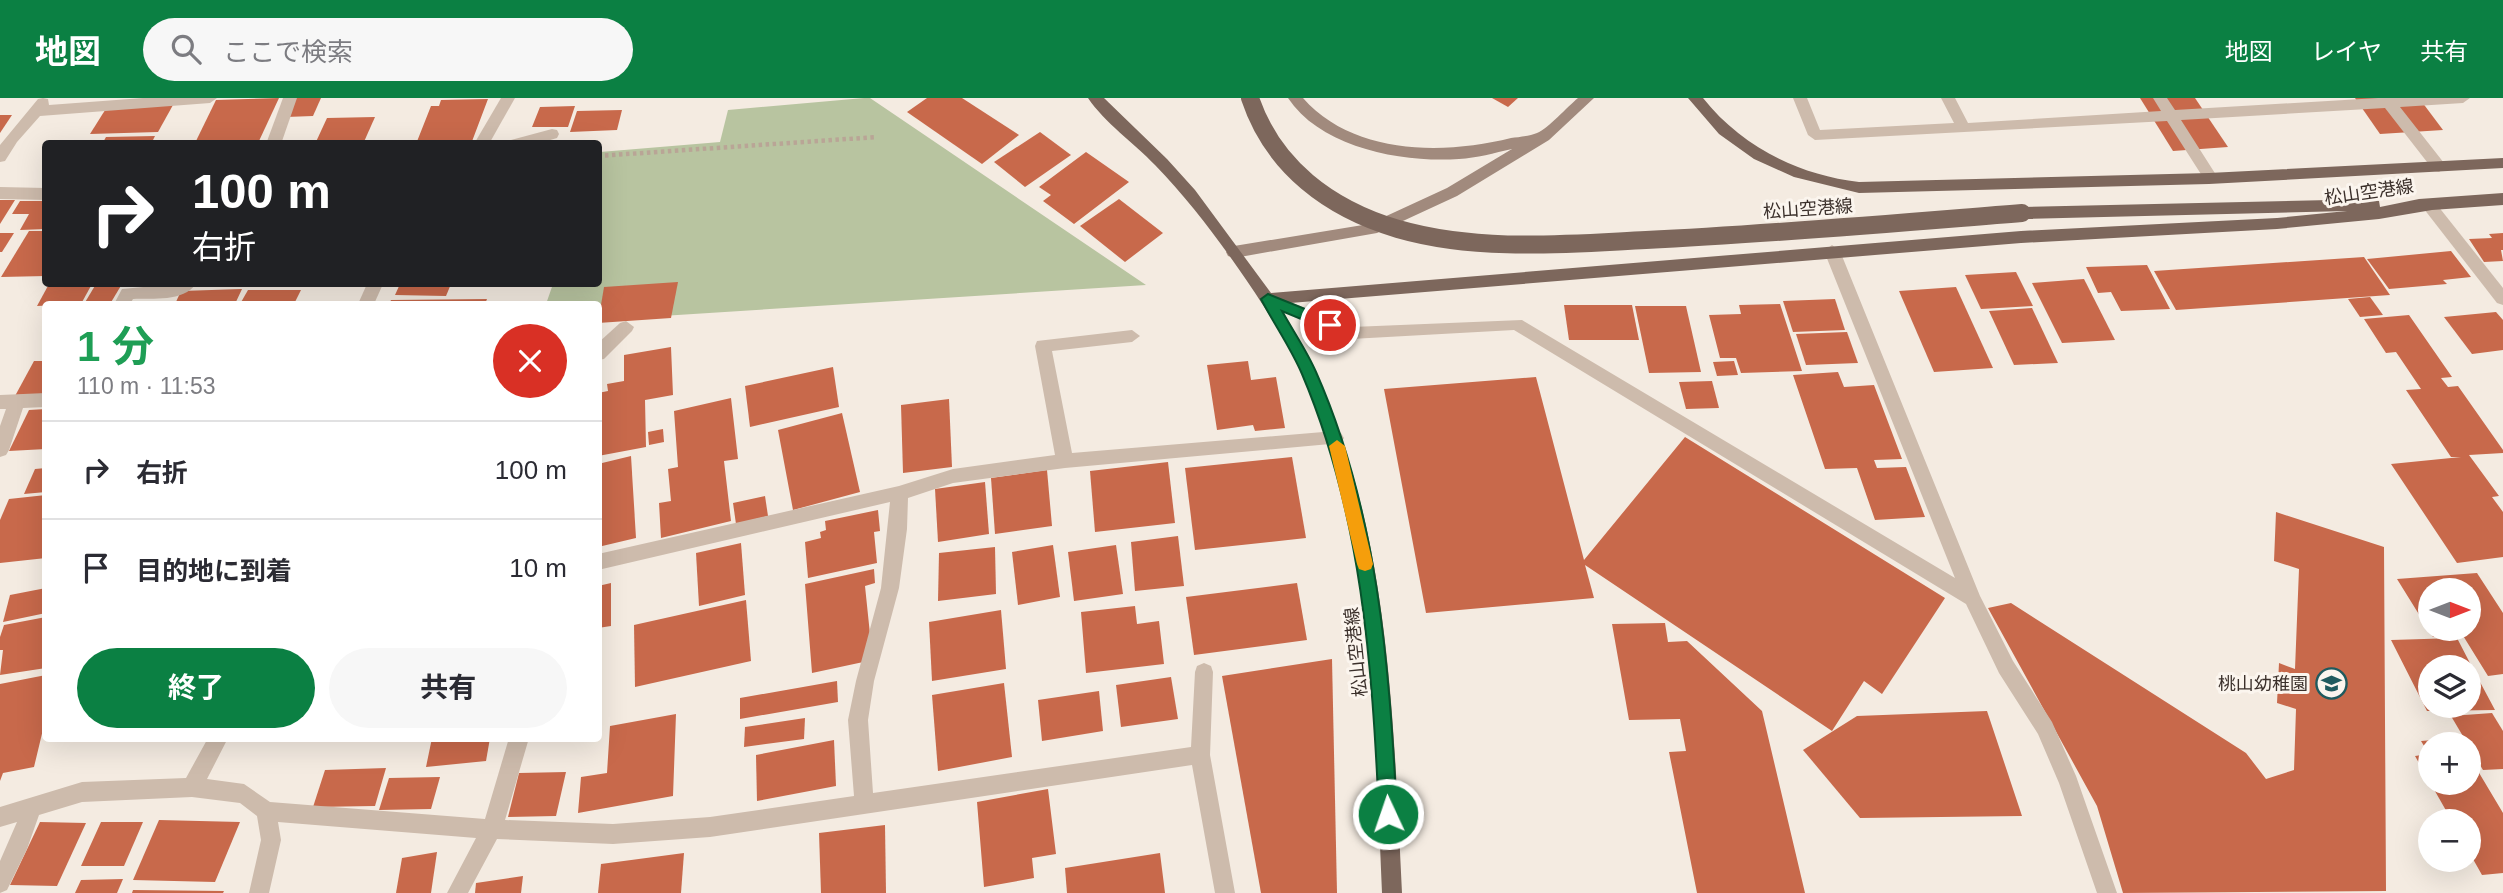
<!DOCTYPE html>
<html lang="ja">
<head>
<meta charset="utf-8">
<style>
	:root { --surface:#fff; --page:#f7f7f7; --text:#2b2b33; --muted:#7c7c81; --line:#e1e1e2; --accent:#0b8043 }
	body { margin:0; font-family:Arial,"Noto Sans JP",sans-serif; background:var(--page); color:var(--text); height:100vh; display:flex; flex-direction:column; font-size:26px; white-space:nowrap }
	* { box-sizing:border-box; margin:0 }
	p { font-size:23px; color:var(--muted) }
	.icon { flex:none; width:38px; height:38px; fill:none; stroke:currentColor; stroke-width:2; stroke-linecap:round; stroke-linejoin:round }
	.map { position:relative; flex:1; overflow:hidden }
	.drawer { position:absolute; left:42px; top:203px; width:560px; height:441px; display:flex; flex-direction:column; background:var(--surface); border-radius:7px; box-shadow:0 7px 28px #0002 }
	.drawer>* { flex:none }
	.hud { position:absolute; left:42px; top:42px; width:560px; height:147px; border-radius:7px; box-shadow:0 7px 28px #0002; background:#202124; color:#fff; overflow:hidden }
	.needle { width:46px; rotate:90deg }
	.buttons { position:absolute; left:2418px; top:480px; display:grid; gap:14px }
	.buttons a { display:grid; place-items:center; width:63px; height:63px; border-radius:50%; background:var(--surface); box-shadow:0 7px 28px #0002; font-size:35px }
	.pin { position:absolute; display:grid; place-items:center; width:60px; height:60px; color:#fff; margin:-30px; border:4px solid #fff; border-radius:50%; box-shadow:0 2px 7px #0007 }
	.me { position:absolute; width:77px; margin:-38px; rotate:357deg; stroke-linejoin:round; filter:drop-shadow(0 0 5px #0008) }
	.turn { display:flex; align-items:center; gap:24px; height:147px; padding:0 35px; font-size:32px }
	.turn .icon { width:91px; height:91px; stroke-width:2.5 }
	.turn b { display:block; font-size:49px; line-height:60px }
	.round { display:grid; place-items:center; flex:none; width:74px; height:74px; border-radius:37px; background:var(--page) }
	.overview { display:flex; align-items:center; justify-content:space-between; height:119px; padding:0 35px }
	h1 { font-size:42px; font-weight:700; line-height:52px; color:#1e9e55 }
	.action { display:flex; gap:14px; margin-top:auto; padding:14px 35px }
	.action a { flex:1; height:80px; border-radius:42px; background:var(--accent); color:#fff; font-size:28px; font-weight:700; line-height:80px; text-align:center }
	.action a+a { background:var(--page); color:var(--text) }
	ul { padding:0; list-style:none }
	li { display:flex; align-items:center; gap:21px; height:98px; padding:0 35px; border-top:2px solid var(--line) }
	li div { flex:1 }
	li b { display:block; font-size:26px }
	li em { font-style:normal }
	header { display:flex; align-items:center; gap:42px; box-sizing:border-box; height:98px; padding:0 35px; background:var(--accent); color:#fff }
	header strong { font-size:33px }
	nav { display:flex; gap:38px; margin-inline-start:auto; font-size:24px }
	.search { width:490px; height:63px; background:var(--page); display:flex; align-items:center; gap:18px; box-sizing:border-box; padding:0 24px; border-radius:38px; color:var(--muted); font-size:26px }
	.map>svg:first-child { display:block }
	.green { fill:#b8c4a0 }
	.building { fill:#c8694b; fill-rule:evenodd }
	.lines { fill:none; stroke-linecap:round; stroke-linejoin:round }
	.path { stroke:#b9a596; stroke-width:4.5; stroke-dasharray:3.5 3.5; stroke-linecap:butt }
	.lane { fill:#cdbbac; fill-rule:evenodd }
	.street { fill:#cdbbac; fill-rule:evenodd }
	.secondary { fill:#a18a7d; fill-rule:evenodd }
	.primary { fill:#7d675c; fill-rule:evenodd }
	.primary-bridge { stroke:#7d675c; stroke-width:18 }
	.route { fill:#0b8043; stroke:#07532c; stroke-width:2 }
	.slow { fill:#f59e0b }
	.labels { text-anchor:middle; stroke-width:6; stroke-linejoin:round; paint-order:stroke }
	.street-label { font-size:18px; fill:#3b302b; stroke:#fbf5ee }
	.poi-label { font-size:18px; fill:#3b302b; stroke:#fbf5ee; text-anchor:end }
</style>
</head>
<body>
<header>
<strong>地図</strong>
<div class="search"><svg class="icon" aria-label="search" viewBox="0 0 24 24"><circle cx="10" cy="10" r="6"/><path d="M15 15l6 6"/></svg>ここで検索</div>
<nav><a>地図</a><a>レイヤ</a><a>共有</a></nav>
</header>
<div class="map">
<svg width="2503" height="795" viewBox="0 0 2503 795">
	<rect width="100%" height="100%" fill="#f4ebe1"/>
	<polygon class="green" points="864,0 870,0 1146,187 599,222 598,206 546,206 553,186 598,186 600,54 720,44 728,12"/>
	<g class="building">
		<polygon points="279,0 259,43 196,43 216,2"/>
		<polygon points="295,0 321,0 313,18 286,19"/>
		<polygon points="927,0 962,0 1019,37 982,66 907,14"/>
		<polygon points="1492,0 1518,0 1508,9"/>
		<polygon points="2140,0 2195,0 2228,49 2173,53"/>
		<polygon points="2355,0 2419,0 2443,32 2380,36"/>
		<polygon points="488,1 471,46 416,46 431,8 439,8 441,2"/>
		<polygon points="173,7 158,34 90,36 107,9"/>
		<polygon points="575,8 568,29 532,29 540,9"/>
		<polygon points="622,12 617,32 570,34 577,13"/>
		<polygon points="0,17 12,17 0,35"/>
		<polygon points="375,19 363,46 315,46 327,20"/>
		<polygon points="1040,34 1071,57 1025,89 994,64"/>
		<polygon points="155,38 151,46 102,46 106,39"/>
		<polygon points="1086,54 1129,84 1074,126 1043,103 1051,97 1039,89"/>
		<polygon points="1119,101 1163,135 1125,164 1080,128"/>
		<polygon points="0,102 15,102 0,126"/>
		<polygon points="20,103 46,103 46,131 20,132 29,116 12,116"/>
		<polygon points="29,133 46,133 46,178 1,179"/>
		<polygon points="0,135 14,135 2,154 0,154"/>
		<polygon points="2503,135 2503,152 2501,152 2503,163 2484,164 2469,141 2492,140 2489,136"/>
		<polygon points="2451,153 2471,179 2443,182 2447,186 2389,191 2367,161"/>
		<polygon points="2364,159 2390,197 2176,212 2154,173"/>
		<polygon points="2147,167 2170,211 2121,213 2111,194 2098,195 2086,169"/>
		<polygon points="2016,174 2033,208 1981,211 1965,177"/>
		<polygon points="2084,181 2115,242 2062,245 2032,185"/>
		<polygon points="678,184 671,220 598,225 604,189"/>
		<polygon points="49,186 92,186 81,206 37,208"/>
		<polygon points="96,186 122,186 110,206 84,206"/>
		<polygon points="400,186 451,186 446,198 395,197"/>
		<polygon points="1956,189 1993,270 1934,274 1899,193"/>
		<polygon points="242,191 235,206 175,206 181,193"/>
		<polygon points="248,192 301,192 294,206 240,206"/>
		<polygon points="2370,199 2383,217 2360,219 2348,201"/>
		<polygon points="487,201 485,206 389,206 391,202"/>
		<polygon points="1835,201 1845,232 1793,234 1783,203"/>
		<polygon points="1780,206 1802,273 1741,275 1736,260 1720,260 1709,217 1741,216 1739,207"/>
		<polygon points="1564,207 1632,207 1639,242 1569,242"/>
		<polygon points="1635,208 1686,208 1701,274 1649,275"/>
		<polygon points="2032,210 2058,265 2014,267 1989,213"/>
		<polygon points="2496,214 2503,222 2503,252 2472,256 2444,219"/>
		<polygon points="2409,217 2452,279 2441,280 2448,289 2458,288 2503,352 2503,355 2469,357 2499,398 2492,399 2503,414 2503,459 2457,465 2391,366 2461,359 2451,359 2406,292 2421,291 2396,254 2386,255 2364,221"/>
		<polygon points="1847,234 1858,265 1806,267 1796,236"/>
		<polygon points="671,249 673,297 645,302 646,349 598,358 598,295 608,293 607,286 624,283 624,257"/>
		<polygon points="34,263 46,263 46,297 15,298"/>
		<polygon points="1248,263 1251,282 1276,279 1285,330 1255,333 1253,327 1217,332 1207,267"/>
		<polygon points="1734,263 1738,277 1717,278 1713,264"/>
		<polygon points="833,269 839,309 750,329 745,288"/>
		<polygon points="1838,274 1844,289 1874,287 1902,361 1874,362 1877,370 1906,369 1925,419 1875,422 1857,370 1825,371 1793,277"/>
		<polygon points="1536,279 1584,462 1685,339 1945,500 1882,596 1864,583 1832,633 1585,467 1594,500 1426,515 1384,291"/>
		<polygon points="1712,283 1719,310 1686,311 1679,284"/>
		<polygon points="731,300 738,361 724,363 731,423 661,440 659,405 671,403 668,371 678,369 674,313"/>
		<polygon points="949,301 952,369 903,375 901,307"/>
		<polygon points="46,311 46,351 9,353 29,312"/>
		<polygon points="842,315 860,394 793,412 778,332"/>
		<polygon points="663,331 664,344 649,347 648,334"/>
		<polygon points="631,358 636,440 598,449 598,366"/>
		<polygon points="1292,359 1306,440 1195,452 1185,370"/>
		<polygon points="1168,364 1175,425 1095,434 1090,373"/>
		<polygon points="46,370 46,394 24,396 35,371"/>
		<polygon points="1047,372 1052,428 995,436 991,380"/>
		<polygon points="985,384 989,436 938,444 935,391"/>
		<polygon points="46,397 46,460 0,465 0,422 9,401"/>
		<polygon points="765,398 768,418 736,426 733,405"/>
		<polygon points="878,412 880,433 874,434 877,465 808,480 805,444 821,440 820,434 826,432 825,423"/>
		<polygon points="2276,414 2384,449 2386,793 2123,795 2097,708 1988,510 2011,505 2246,655 2266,681 2294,672 2296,611 2277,605 2279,565 2295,571 2299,471 2274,463"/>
		<polygon points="1178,438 1184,488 1135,493 1131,444"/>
		<polygon points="741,445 745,497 699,508 696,455"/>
		<polygon points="1053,447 1060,499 1018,507 1012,454"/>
		<polygon points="1116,447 1123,496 1074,503 1068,454"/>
		<polygon points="995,449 996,496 938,503 939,455"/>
		<polygon points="874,471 875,485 865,488 871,546 868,563 812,575 805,486"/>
		<path d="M2477 475 2503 515V576L2488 578 2462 536 2433 539 2397 481ZM2431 492H2469V530H2431Z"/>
		<polygon points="611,485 611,528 598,530 598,488"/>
		<polygon points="1297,485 1307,542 1194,557 1186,499"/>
		<polygon points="46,490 46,515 3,524 10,497"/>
		<polygon points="746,502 751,563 635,589 634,527"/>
		<polygon points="1135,508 1137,526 1159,523 1164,566 1086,575 1081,514"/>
		<polygon points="1001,512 1006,571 932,583 929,524"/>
		<polygon points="46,519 46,570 0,577 3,552 0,552 0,539 4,527"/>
		<polygon points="1665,525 1668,544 1687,543 1762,613 1805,795 1697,795 1669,654 1686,653 1680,621 1629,622 1612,526"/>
		<path d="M2457 540 2472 569 2495 612 2427 613 2391 542ZM2431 569H2469V607H2431Z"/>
		<polygon points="1332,561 1337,795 1261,795 1222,578"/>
		<polygon points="46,577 46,619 34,669 3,675 0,683 0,586"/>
		<polygon points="1171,579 1178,621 1121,629 1116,587"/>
		<polygon points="837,583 838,604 740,621 740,600"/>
		<polygon points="1004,585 1012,659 938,673 932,597"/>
		<polygon points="1099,593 1103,633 1042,643 1038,602"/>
		<polygon points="1987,613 2022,718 1860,720 1803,652 1857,618"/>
		<polygon points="2492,615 2503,633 2503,671 2483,672 2451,618"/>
		<polygon points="676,616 673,698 578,715 581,679 607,675 610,628"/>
		<polygon points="805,620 804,641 744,649 745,629"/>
		<polygon points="432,640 490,640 486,663 426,669"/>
		<polygon points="2458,640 2462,646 2431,646 2431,684 2469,684 2469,658 2503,715 2503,775 2482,777 2469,754 2469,723 2452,723 2415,658 2429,656 2421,643"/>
		<polygon points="834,642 836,688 757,703 756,657"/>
		<polygon points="386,670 375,708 313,709 325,672"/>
		<polygon points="566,674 556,718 508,719 519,675"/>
		<polygon points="440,679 431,711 379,712 389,680"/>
		<polygon points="1048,691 1056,756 1032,760 1034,780 984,789 977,704"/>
		<polygon points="159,722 240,724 215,784 133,782"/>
		<polygon points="40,724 86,725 57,788 10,787"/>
		<polygon points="101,724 143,724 124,768 81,768"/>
		<polygon points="885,727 886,795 821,795 819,735"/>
		<polygon points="437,754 431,795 396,795 402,760"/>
		<polygon points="684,755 681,795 598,795 601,766"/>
		<polygon points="1160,755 1165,795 1067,795 1065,770"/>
		<polygon points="523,778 521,795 475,795 476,785"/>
		<polygon points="123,781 117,795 75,795 81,782"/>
		<polygon points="133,792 224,793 223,795 132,795"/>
	</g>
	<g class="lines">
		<polyline class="path" points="598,58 877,39"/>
		<polygon class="lane" points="1793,0 1807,0 1820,32 1954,25 1941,0 1955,0 1968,25 2161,13 2153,0 2167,0 2175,12 2378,0 2470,0 2463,5 2400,9 2444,65 2446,69 2439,74 2434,73 2385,10 2181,22 2218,80 2211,85 2206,84 2167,23 1815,42 1808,37"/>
		<g class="street">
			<polygon points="43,0 48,1 49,7 143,0 217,0 210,5 40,18 17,44 5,63 0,64 0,47 38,1"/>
			<polygon points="283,0 297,0 281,46 266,46"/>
			<polygon points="501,0 515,0 489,46 474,46"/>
			<polygon points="552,31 557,32 559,36 557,40 537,46 509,46 511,42"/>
			<polygon points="0,89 46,90 46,102 0,101"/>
			<polygon points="2429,101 2434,103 2503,190 2503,207 2497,205 2424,111 2421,107"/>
			<polygon points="1832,147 1840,153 1980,498 2013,563 2052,624 2076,678 2117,795 2097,795 2059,685 2038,636 1999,575 1966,506 1514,232 1351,241 1262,205 1260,201 1268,195 1352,229 1522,222 1955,480 1824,153"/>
			<path d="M175 186H196C183 204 153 200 133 201L130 206H114L122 191Z"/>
			<polygon points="367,186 383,186 374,206 358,206"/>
			<polygon points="626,223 634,229 632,233 604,261 598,262 598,245 620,225"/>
			<polygon points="1132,232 1140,238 1132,244 1052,253 1072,355 1335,333 1341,335 1344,340 1341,345 1065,370 953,385 908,400 907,431 899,490 874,583 868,622 873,695 1191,649 1195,574 1197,568 1204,565 1211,568 1213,574 1210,657 1235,795 1215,795 1192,667 710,739 613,746 497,741 468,795 447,795 476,740 278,724 281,742 269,795 249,795 261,742 257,718 240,705 192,699 82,704 39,717 27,751 7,792 0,795 0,763 17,724 0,729 0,709 82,684 186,680 208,640 228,640 207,681 244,686 270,704 485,721 509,640 529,640 505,722 613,726 710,719 854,698 848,622 856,583 881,490 890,404 598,472 598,456 899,388 953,371 1055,357 1035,248 1037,243"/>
			<polygon points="46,295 46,309 23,310 9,352 6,357 0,359 0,328 6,311 0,311 0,297"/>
		</g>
		<path class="secondary" d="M1288 0H1303C1353 57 1443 57 1511 40 1519 39 1530 38 1537 35 1549 30 1567 9 1578 0H1594L1549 42 1457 98 1377 135 1234 160 1228 158 1226 154 1234 148 1369 126 1447 90 1512 51C1494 55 1477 60 1459 61 1403 65 1321 50 1288 0Z"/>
		<g class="primary">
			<path d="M1088 0H1104L1167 61 1195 92 1271 195 2021 133 2277 120 2347 113 2022 121 2014 115 2022 109 2374 101 2379 103 2380 109 2419 101 2503 95V107L2432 112 2379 121 2277 131 2021 145 1278 206C1389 381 1392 595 1402 795H1382C1375 634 1373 445 1310 294 1292 250 1265 209 1238 170 1213 134 1186 99 1155 67 1134 45 1105 25 1088 0Z"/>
			<path d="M1688 0H1703C1741 48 1798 77 1859 84L2209 75 2503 60V70L2209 86 1859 95 1794 79 1754 61 1719 36Z"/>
		</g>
		<path class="primary-bridge" d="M1250 0C1273 69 1330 111 1398 131 1478 154 1564 146 1646 142 1772 136 1897 125 2022 115"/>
	</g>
	<path class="route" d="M1268 196 1335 223 1337 227 1330 233 1282 213C1293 233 1307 253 1316 274 1378 414 1389 565 1397 716L1394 723 1388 725 1381 723 1379 716C1372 566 1362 417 1302 276 1291 250 1274 226 1261 201Z"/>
	<polygon class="slow" points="1337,342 1345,348 1373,466 1371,471 1365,473 1359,471 1357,466 1329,348"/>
	<defs>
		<symbol id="school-ring" viewBox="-11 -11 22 22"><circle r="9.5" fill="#fbf5ee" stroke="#1f5a5e" stroke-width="1.5"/><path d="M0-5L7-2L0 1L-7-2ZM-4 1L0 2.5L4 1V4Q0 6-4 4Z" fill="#1f5a5e"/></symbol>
	</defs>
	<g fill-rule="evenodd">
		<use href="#school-ring" x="2314" y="568" width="35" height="35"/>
	</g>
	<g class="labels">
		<g class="street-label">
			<text transform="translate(2369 94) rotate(-8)" y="6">松山空港線</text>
			<text transform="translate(1808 111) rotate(-4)" y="6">松山空港線</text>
			<text transform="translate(1356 554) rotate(-96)" y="6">松山空港線</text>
		</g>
		<g class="poi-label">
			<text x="2308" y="592">桃山幼稚園</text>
		</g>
	</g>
</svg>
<div class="buttons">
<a><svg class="needle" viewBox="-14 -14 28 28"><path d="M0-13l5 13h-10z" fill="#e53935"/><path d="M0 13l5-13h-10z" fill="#7c7c81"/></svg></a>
<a><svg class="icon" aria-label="layers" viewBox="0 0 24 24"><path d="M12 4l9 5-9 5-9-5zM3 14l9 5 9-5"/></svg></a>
<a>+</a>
<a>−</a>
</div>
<div class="pin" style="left:1330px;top:227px;background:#d93025"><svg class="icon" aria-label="arrive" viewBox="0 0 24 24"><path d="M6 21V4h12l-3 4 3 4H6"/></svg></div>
<svg class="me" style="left:1388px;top:716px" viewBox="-20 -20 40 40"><circle r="17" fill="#0b8043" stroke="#fff" stroke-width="3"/><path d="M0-11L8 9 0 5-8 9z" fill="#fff"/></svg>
<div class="hud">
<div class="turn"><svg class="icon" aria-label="right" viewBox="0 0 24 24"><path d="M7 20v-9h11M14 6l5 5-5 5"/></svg><div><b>100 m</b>右折</div></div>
</div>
<section class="drawer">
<div class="overview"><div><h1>1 分</h1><p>110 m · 11:53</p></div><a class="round" style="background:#d93025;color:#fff"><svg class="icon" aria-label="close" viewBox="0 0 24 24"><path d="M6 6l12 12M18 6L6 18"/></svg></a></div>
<ul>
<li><svg class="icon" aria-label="right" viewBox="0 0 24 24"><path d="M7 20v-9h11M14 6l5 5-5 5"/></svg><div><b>右折</b></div><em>100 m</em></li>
<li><svg class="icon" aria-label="arrive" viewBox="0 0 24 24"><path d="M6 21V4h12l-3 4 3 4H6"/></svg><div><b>目的地に到着</b></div><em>10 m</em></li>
</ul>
<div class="action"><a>終了</a><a>共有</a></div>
</section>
</div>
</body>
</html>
